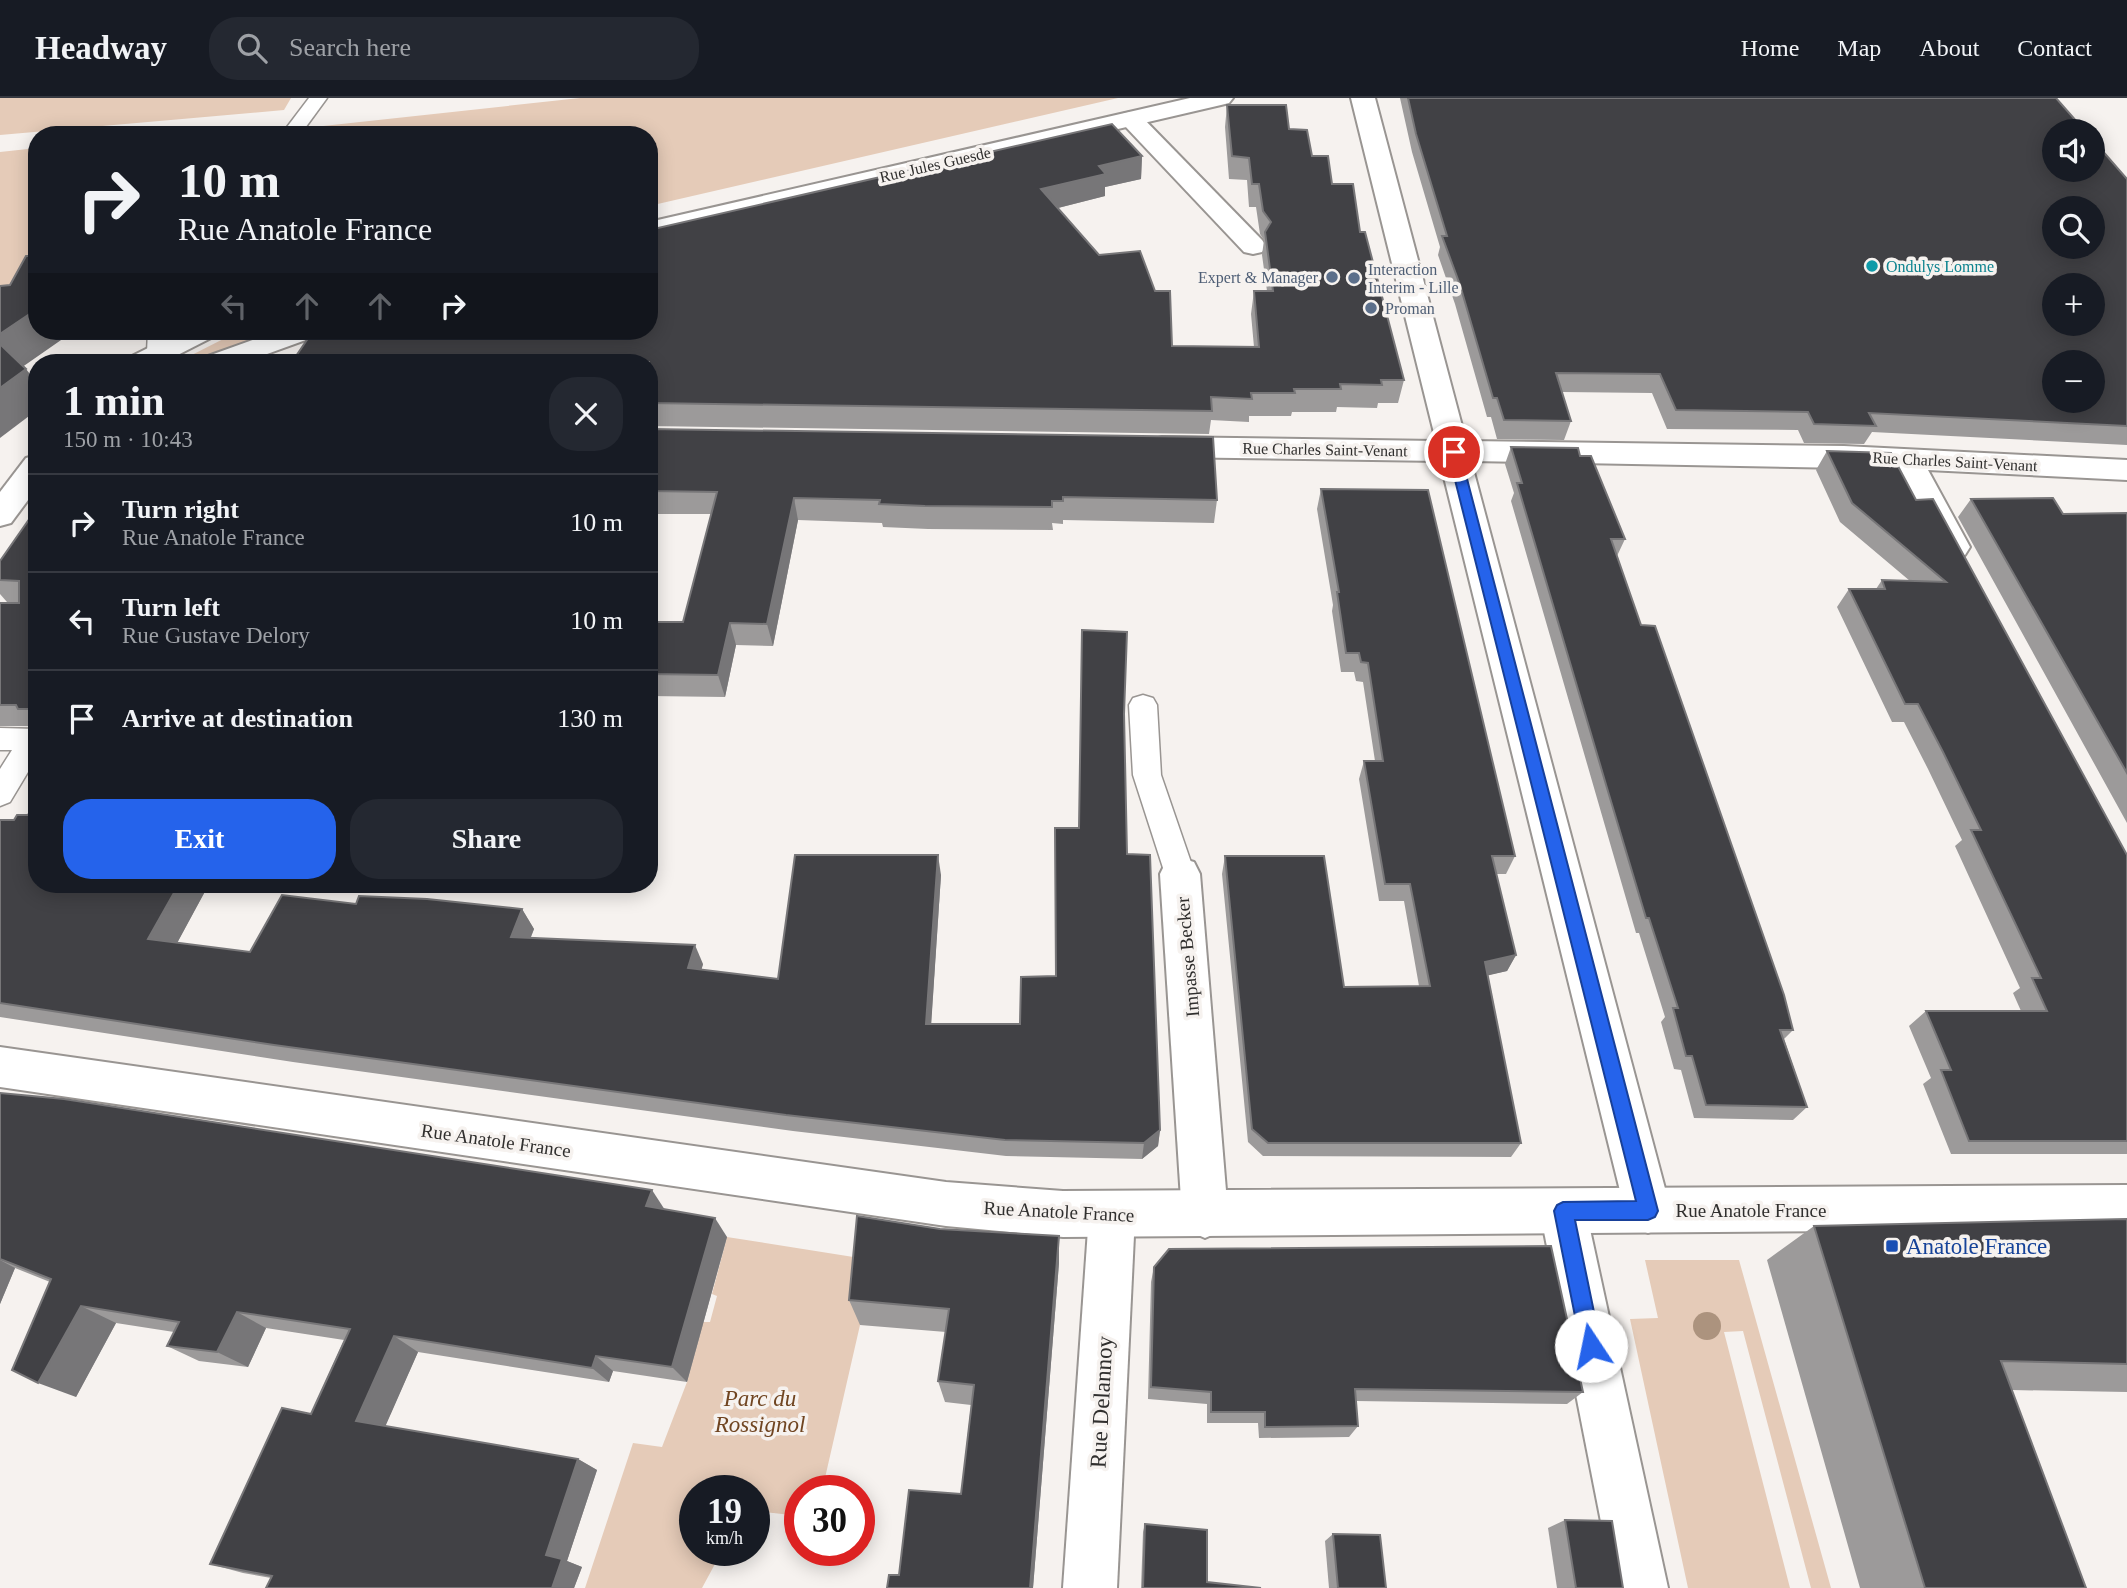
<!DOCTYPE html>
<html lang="en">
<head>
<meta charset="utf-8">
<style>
	:root { --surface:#171b24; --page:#242831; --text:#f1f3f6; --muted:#9ea1a6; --line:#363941; --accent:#2563eb }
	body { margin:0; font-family:"Times New Roman",serif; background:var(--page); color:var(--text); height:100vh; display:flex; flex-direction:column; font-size:26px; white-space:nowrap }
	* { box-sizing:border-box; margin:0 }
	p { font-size:23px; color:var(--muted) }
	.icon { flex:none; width:38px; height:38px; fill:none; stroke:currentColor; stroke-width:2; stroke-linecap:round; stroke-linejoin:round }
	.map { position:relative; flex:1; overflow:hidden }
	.sheet { position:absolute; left:28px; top:256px; width:630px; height:539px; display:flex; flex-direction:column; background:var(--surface); border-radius:28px; box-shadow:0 4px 18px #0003 }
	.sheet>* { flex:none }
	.hud { position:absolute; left:28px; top:28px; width:630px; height:214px; border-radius:28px; box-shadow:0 4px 18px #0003; background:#171b24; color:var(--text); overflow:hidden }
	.controls { position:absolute; left:2042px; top:21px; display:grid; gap:14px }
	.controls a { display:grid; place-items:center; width:63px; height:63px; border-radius:50%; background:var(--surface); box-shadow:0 4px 18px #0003; font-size:35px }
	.speed { position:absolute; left:679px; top:1377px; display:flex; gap:14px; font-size:35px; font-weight:700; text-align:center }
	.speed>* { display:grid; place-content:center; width:91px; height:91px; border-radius:50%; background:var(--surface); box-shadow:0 4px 18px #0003; line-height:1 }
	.speed small { font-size:18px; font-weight:400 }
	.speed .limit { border:10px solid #d22; background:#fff; color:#111 }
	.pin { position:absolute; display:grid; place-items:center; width:60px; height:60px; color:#fff; margin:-30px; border:4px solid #fff; border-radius:50%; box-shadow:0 2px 7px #0007 }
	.me { position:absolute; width:77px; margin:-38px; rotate:349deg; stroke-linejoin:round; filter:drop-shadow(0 0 5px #0008) }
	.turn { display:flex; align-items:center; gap:24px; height:147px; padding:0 35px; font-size:32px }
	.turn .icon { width:91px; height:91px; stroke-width:2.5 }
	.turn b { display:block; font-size:49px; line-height:60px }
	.lanes { display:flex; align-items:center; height:66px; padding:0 35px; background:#0003; justify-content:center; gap:35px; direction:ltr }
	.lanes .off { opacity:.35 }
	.round { display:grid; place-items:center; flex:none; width:74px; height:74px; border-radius:28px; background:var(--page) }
	.head { display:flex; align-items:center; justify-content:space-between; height:119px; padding:0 35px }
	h1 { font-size:42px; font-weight:600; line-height:52px }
	.button { display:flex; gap:14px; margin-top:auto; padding:14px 35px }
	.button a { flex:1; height:80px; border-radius:28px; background:var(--accent); color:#fff; font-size:28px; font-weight:600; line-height:80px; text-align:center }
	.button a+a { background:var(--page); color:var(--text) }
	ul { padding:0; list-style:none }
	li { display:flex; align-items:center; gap:21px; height:98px; padding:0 35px; border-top:2px solid var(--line) }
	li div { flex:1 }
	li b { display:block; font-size:26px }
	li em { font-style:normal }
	header { display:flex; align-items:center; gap:42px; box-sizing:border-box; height:98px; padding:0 35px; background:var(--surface); border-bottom:2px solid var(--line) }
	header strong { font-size:33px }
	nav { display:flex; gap:38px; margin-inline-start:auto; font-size:24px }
	.search { width:490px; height:63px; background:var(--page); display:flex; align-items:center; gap:18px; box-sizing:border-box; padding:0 24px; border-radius:28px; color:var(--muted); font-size:26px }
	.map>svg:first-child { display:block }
	.green { fill:#e5cbb8 }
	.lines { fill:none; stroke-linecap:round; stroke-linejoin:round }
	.lane-casing { stroke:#999592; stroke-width:3 }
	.street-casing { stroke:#999592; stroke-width:4 }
	.secondary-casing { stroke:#999592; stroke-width:4 }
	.lane { fill:#fff; fill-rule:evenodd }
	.street { fill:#fff; fill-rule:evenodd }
	.secondary { fill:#fff; fill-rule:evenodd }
	.tree { fill:#ac937e }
	.wall { fill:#9c9a9a }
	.shaded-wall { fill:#777678 }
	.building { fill:#414145; stroke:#777678; stroke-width:2; fill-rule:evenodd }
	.route { fill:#2563eb; stroke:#184099; stroke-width:2 }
	.culture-dot { fill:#0f9aa8; stroke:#f6f2ef; stroke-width:2.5 }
	.service-dot { fill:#5c6f8a; stroke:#f6f2ef; stroke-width:2.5 }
	.transit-dot { fill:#1a4fb4; stroke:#f6f2ef; stroke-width:2.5 }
	.labels { text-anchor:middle; stroke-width:7; stroke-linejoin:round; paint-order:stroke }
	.far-street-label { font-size:16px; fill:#302f2e; stroke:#f6f2ef }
	.far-culture-label { font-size:16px; fill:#0d838f; stroke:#f6f2ef; text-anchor:start }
	.far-service-label { font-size:16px; fill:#4e5e75; stroke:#f6f2ef; text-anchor:start }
	.street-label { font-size:19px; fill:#302f2e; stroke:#f6f2ef }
	.near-transit-label { font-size:23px; fill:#164399; stroke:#f6f2ef; text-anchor:start }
	.near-park-label { font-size:23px; font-style:italic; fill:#704521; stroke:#f6f2ef }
	.near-street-label { font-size:23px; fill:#302f2e; stroke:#f6f2ef }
</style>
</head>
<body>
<header>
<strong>Headway</strong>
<div class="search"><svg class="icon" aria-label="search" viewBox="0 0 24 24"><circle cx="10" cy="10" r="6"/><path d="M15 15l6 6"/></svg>Search here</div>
<nav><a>Home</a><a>Map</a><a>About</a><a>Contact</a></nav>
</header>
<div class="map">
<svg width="2127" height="1490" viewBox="0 0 2127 1490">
	<rect width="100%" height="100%" fill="#f6f2ef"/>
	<g class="green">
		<polygon points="0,0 291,0 284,12 0,37"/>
		<polygon points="580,0 1118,0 649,108 649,37 316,37 323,28"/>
		<polygon points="37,50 37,191 0,192 0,54"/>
		<polygon points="239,233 289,233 206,264 178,264"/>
		<polygon points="727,1139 866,1161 860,1227 822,1393 800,1393 800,1418 754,1413 754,1393 695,1393 695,1452 722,1453 702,1490 585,1490 633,1345 662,1349 687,1284 703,1224 710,1224 717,1198 712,1196"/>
		<polygon points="1645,1162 1739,1162 1831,1490 1811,1490 1743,1233 1724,1234 1790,1490 1688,1490 1630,1221 1658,1220"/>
	</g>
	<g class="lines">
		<defs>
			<g id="lane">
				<polygon points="309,0 327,0 300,37 281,37"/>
				<polygon points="148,233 170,233 169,254 166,259 150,259 147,254"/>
				<polygon points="1143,597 1153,600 1157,607 1161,677 1195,776 1191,785 1180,789 1169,785 1165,776 1133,677 1129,607 1133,600"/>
				<polygon points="0,630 37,631 37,659 10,704 0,708 0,671 12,652 0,652"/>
			</g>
			<g id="street">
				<polygon points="1351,0 1375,0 1466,343 1844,348 2127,362 2127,382 1928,372 1970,449 1965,457 1954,460 1943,457 1897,371 1471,363 1671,1113 1664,1129 1648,1135 1632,1129 1625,1113 1440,363 1162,359 1151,356 1147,349 1151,342 1162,339 1436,343"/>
				<polygon points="1131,14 1139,16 1262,142 1266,148 1262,154 1253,156 1244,154 1123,26 1119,21 1123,16"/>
				<polygon points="1180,760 1194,764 1200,776 1228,1117 1221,1133 1205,1140 1189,1133 1182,1117 1160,776 1166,764"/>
				<polygon points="1563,1091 1579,1097 1586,1113 1668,1490 1614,1490 1540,1113 1547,1097"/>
				<polygon points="1112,1094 1128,1101 1135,1117 1117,1490 1063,1490 1089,1117 1096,1101"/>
			</g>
			<g id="secondary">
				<polygon points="1190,0 1233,0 1229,5 1221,7 649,140 649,124"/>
				<polygon points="182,233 217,233 213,239 164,264 128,264 132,258"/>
				<polygon points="278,233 318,233 314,239 245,264 204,264 208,258"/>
				<polygon points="37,357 37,390 11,425 0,428 0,394 26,360"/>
				<polygon points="0,949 946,1084 1063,1093 2127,1087 2127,1131 1063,1139 946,1128 0,989"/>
			</g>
		</defs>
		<use href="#lane" class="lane-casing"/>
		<use href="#street" class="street-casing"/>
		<use href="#secondary" class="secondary-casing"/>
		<use href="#lane" class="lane"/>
		<use href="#street" class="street"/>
		<use href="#secondary" class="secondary"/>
	</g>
	<circle class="tree" cx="1707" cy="1228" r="14"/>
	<g class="wall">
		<polygon points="1400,0 2056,0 2127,81 2127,347 1872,334 1864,346 1804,345 1798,332 1667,331 1652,295 1562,294 1571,323 1564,342 1497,341 1491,319 1487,319 1455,206 1438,157 1440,149 1412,54"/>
		<polygon points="1227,7 1289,31 1312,58 1332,86 1360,134 1404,282 1398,305 1378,305 1377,310 1337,309 1336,314 1292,314 1291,318 1249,318 1249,324 1211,322 1209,336 649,328 649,264 1142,58 1141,81 1105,89 1105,98 1058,110 1172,248 1254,249 1251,216 1254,193 1267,193 1262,157 1264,142 1260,136 1256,109 1249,109 1247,82 1229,81 1225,29"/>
		<polygon points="649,331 1217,402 1214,425 1063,422 1063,426 1052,425 1053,432 928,431 883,429 882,425 798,422 773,548 736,547 725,599 649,598 649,526 683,524 711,416 649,416"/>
		<polygon points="1511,349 1580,358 1625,441 1617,458 1641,527 1793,932 1784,941 1807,1009 1793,1022 1694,1020 1681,972 1674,971 1661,924 1665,919 1639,835 1636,835 1511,403 1514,395 1505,366"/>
		<polygon points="1827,353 1916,402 2127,757 2127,1056 1951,1056 1923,986 1931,980 1909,928 1926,913 2021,913 2013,895 2020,890 1955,748 1962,742 1928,671 1904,624 1892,624 1837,509 1849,491 1876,491 1882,482 1910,483 1840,424 1816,372"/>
		<polygon points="1321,391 1515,758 1506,776 1496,776 1516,857 1507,873 1488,877 1521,1045 1511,1059 1263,1058 1248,1044 1222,776 1225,758 1344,889 1419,888 1404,803 1379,803 1359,681 1364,663 1375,663 1363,584 1356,583 1354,574 1341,574 1332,513 1333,507 1317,411"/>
		<polygon points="1971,401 2063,416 2127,415 2127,725 1958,419"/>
		<polygon points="37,410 37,630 35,628 0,628 0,505 7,504 0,496 0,463"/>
		<polygon points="1124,616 1127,756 1160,1032 1158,1048 1142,1061 1006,1058 793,1033 293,964 0,919 0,722 209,786 177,845 250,854 356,806 522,811 534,831 531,839 703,866 701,872 778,881 941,777 931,926 1020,926 1056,878 1079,730"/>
		<polygon points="0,995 665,1111 727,1139 687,1284 613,1273 609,1284 418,1254 385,1328 578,1361 597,1372 567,1463 582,1469 574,1490 266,1490 271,1480 243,1475 210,1466 311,1316 344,1242 266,1230 248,1269 199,1263 167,1248 174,1234 116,1225 76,1299 50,1184 15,1170 0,1206"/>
		<polygon points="2127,1121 2127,1294 2012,1292 2086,1490 1860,1490 1767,1162 1814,1128"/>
		<polygon points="1059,1165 1033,1490 887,1490 899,1477 961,1396 971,1307 945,1304 938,1283 946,1234 860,1227 849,1202"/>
		<polygon points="1154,1169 1583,1294 1567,1306 1356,1303 1358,1328 1349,1339 1259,1340 1258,1325 1207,1325 1207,1306 1148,1301 1151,1184"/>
		<polygon points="1565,1422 1623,1490 1557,1490 1548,1430"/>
		<polygon points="1145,1426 1207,1484 1261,1490 1141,1490 1143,1434"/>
		<polygon points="1333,1436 1386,1490 1329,1490 1325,1443"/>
	</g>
	<g class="shaded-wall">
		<polygon points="1142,58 1141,81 1105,89 1105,98 1042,114 1041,91 1099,68"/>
		<polygon points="37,211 37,233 74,233 18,272 0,248 0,236"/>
		<polygon points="26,271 37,285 37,312 0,340 0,290"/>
		<polygon points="794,400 798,422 773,548 767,526"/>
		<polygon points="730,525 736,547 725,599 718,577"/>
		<polygon points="938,757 941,777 930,944 926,926"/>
		<polygon points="179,786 209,786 169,860 148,841"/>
		<polygon points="522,811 534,831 523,858 511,839"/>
		<polygon points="695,847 703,866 697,889 688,870"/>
		<polygon points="1516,857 1507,873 1477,880 1485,864"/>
		<polygon points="1160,1032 1158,1048 1142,1061 1144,1045"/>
		<polygon points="652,1092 665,1112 646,1108"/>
		<polygon points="715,1120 727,1139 687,1284 672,1269"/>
		<polygon points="1059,1138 1059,1165 1033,1490 1030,1490"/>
		<polygon points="0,1162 15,1170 0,1206"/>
		<polygon points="81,1208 116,1225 76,1299 38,1285"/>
		<polygon points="237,1214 266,1230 248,1269 217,1254"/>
		<polygon points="394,1238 418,1254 382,1336 356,1323"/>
		<polygon points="596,1258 613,1273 609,1284 592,1270"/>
		<polygon points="578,1361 597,1372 567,1463 582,1469 574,1490 552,1490 546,1457"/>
	</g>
	<g class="building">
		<path d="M1408 0H2056L2085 33H2054V72H2093V42L2127 81V328L1869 315 1876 328 1814 326 1808 314 1676 312 1660 276 1556 275 1571 323 1504 322 1497 300H1493L1460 187 1442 138H1447L1416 36ZM2054 110H2093V149H2054ZM2054 187H2093V226H2054ZM2054 264H2093V303H2054Z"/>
		<polygon points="1227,7 1286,7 1289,31 1307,32 1312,58 1328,58 1332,86 1353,86 1360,134 1365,134 1404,282 1381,282 1382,287 1340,286 1341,291 1294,291 1295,295 1251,295 1252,301 1211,299 1212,313 649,305 649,264 292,264 313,233 649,233 649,132 1112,26 1142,58 1099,68 1106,76 1041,91 1099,157 1140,153 1155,193 1170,193 1172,248 1259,249 1254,193 1273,193 1265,134 1271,124 1263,113 1259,86 1252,86 1249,60 1232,58"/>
		<polygon points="26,158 37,158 37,211 0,236 0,188 10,187"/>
		<polygon points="0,246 26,271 0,290"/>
		<polygon points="649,331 1213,339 1217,402 1063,399 1063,403 1052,403 1052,409 925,408 879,406 880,402 794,400 767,526 730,525 718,577 649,576 650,524 683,524 717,394 649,393"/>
		<polygon points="1511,349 1578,350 1580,358 1591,358 1625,441 1611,441 1641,527 1655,528 1784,897 1793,932 1780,932 1807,1009 1706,1007 1692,958 1686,958 1673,910 1678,910 1649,820 1646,820 1607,690 1517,385 1522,385"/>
		<polygon points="1827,353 1891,355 1916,402 1933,401 2127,757 2127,1043 1969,1043 1941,972 1951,972 1926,913 2047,913 2032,880 2041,880 1971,732 1981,732 1943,654 1918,606 1905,606 1849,491 1885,491 1882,482 1946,484 1852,405"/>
		<polygon points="1321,391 1428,392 1515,758 1492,758 1516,857 1485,864 1521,1045 1268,1045 1252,1031 1225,758 1324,758 1344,889 1430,888 1410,786 1385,786 1364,663 1383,663 1368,565 1361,564 1359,555 1346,555 1337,494 1339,494"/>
		<polygon points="2053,400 2063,416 2127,415 2127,675 1971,401"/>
		<polygon points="37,410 37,611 18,611 16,607 0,607 0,505 19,505 19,483 0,482 0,463"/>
		<polygon points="1082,532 1127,534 1124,616 1127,756 1150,757 1160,1032 1144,1045 1005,1042 786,1017 274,947 0,905 0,722 14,722 17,717 28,717 37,701 37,786 179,786 148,841 250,854 282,797 356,806 359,798 427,801 522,811 511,839 695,847 688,870 778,881 795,757 938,757 926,926 1020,926 1021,879 1056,878 1055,730 1079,730"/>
		<polygon points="0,995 64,1001 652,1092 646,1108 715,1120 672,1269 596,1258 592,1270 394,1238 356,1323 578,1361 546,1457 562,1461 552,1490 266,1490 272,1478 210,1466 282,1310 311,1316 350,1231 237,1214 217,1254 167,1248 179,1224 81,1208 38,1285 12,1272 51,1181 0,1161"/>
		<polygon points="857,1118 940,1131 1059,1138 1030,1490 887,1490 889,1477 899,1477 909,1392 961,1396 974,1287 938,1283 949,1211 849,1202"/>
		<polygon points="2127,1121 2127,1266 2001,1263 2086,1490 1925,1490 1814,1128"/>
		<polygon points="1551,1148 1583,1294 1355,1291 1358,1328 1265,1329 1265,1314 1211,1314 1211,1294 1151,1289 1154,1169 1169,1151"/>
		<polygon points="1565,1422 1612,1423 1623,1490 1576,1490"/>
		<polygon points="1145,1426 1207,1432 1207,1484 1261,1490 1143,1490"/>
		<polygon points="1333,1436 1380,1437 1386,1490 1338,1490"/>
	</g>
	<polygon class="route" points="1454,350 1460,354 1658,1113 1655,1119 1648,1122 1575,1122 1601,1248 1598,1255 1591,1258 1584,1255 1581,1248 1554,1113 1557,1107 1563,1104 1636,1103 1448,354"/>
	<circle class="culture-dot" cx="1872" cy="168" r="7"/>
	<g class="service-dot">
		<circle cx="1332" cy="179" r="7"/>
		<circle cx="1354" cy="180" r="7"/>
		<circle cx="1371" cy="210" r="7"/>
	</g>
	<rect class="transit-dot" x="1885" y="1141" width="14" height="14" rx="3.5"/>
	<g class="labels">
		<g class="far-street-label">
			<text transform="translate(935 66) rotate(-13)" y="6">Rue Jules Guesde</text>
			<text transform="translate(1325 351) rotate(1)" y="6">Rue Charles Saint-Venant</text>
			<text transform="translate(1955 363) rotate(3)" y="6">Rue Charles Saint-Venant</text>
		</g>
		<g class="far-culture-label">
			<text x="1886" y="174">Ondulys Lomme</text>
		</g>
		<g class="far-service-label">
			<text x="1368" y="177">Interaction<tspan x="1368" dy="18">Interim - Lille</tspan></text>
			<text x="1318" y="185" text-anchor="end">Expert &amp; Manager</text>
			<text x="1385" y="216">Proman</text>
		</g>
		<g class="street-label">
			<text transform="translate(1187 859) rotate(-95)" y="7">Impasse Becker</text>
			<text transform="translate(496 1042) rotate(8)" y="7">Rue Anatole France</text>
			<text x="1751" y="1119">Rue Anatole France</text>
			<text transform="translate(1059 1113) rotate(3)" y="7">Rue Anatole France</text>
		</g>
		<g class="near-transit-label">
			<text x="1906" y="1156">Anatole France</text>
		</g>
		<g class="near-park-label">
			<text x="760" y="1308">Parc du<tspan x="760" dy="26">Rossignol</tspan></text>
		</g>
		<g class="near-street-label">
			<text transform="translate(1101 1304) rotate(-87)" y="8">Rue Delannoy</text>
		</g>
	</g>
</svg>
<div class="controls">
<a><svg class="icon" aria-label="sound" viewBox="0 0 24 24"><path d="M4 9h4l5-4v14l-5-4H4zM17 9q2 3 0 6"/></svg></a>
<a><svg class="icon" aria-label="search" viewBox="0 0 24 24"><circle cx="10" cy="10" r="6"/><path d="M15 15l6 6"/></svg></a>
<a>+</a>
<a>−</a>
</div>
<div class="speed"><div>19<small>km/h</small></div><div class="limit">30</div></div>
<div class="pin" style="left:1454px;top:354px;background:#d93025"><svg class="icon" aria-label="arrive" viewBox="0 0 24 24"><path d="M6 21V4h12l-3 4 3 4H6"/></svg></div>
<svg class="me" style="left:1591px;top:1248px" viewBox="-20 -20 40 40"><circle r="19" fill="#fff"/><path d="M0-13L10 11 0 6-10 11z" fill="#2563eb"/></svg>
<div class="hud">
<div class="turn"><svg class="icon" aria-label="right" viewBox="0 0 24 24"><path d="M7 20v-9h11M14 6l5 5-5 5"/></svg><div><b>10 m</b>Rue Anatole France</div></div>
<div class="lanes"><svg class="icon off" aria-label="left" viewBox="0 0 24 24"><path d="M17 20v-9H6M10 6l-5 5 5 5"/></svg><svg class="icon off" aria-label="ahead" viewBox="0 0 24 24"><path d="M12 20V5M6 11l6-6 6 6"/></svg><svg class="icon off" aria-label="ahead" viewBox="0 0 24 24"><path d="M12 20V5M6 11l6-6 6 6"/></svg><svg class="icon" aria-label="right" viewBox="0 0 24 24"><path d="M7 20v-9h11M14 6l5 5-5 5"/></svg></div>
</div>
<section class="sheet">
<div class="head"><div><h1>1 min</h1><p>150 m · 10:43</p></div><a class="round"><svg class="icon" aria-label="close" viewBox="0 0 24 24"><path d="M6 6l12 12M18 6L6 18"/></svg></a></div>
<ul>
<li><svg class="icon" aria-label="right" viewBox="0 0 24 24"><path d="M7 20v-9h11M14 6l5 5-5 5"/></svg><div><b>Turn right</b><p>Rue Anatole France</p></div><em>10 m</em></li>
<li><svg class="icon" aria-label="left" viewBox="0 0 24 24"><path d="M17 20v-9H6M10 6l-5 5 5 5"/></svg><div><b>Turn left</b><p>Rue Gustave Delory</p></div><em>10 m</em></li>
<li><svg class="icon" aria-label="arrive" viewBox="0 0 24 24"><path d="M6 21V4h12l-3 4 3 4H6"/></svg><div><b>Arrive at destination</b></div><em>130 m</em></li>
</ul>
<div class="button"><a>Exit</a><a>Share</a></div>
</section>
</div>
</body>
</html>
